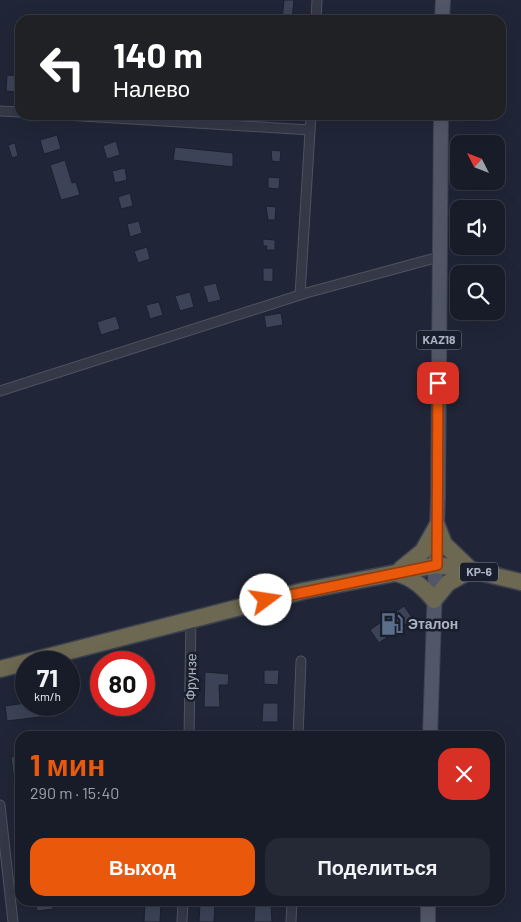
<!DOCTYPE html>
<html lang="ru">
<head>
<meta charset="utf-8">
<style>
	:root { --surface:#181c29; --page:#252935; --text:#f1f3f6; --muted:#9fa1a8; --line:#363a46; --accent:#ea580c }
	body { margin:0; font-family:Barlow,sans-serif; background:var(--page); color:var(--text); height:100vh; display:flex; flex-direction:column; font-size:19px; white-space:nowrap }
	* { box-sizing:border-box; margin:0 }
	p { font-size:16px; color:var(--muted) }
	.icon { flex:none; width:28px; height:28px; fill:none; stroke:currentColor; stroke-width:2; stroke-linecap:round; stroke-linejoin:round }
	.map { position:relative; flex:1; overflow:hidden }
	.side { position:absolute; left:15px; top:731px; width:490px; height:175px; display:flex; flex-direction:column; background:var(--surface); border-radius:15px; box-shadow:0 5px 20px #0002,0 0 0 1px var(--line) }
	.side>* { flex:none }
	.top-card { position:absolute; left:15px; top:15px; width:491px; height:105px; border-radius:15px; box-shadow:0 5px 20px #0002,0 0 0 1px var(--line); background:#202124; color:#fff; overflow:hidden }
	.needle { width:32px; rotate:312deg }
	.tools { position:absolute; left:450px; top:135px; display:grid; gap:10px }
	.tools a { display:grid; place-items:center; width:55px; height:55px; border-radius:10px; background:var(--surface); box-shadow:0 5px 20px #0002,0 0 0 1px var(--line); font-size:25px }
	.speed { position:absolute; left:15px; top:651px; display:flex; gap:10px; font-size:25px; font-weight:700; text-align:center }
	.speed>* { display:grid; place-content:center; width:65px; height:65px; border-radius:50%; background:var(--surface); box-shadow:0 5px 20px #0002,0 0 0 1px var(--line); line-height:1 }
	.speed small { font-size:12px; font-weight:400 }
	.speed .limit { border:8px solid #d22; background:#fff; color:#111 }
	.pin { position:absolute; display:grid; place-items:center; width:42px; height:42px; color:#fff; margin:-21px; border-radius:10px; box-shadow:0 2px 8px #0006 }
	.me { position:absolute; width:55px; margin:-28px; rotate:76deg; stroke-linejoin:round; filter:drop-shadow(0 0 4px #0008) }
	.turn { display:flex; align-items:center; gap:18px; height:105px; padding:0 15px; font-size:22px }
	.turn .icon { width:65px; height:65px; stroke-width:2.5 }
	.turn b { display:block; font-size:35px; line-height:42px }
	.round { display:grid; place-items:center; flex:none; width:52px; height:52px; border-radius:15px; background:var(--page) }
	.overview { display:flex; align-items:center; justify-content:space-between; height:85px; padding:0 15px }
	h1 { font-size:30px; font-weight:700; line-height:38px; color:var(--accent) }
	.primary-button { display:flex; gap:10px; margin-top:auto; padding:10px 15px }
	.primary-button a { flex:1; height:58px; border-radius:15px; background:var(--accent); color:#fff; font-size:20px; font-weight:700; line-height:58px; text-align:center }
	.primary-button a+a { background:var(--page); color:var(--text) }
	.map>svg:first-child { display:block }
	.building { fill:#3c4357; stroke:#1b202e }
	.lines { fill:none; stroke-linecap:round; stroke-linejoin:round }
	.street-casing { stroke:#4e5362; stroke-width:11 }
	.primary-casing { stroke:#3d4251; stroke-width:16 }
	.highway-casing { stroke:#3b404f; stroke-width:19 }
	.street { stroke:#343847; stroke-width:9 }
	.primary { stroke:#525768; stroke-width:14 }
	.highway { stroke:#6d6851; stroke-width:16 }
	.route-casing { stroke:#983908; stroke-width:12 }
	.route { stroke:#ea580c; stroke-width:9 }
	.labels { text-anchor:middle; stroke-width:5; stroke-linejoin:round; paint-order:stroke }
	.shield { fill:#191e2c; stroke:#818696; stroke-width:1 }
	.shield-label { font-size:12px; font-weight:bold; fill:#aeb3c4 }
	.poi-label { font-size:14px; font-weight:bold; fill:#aeb3c4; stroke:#191e2c; text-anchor:start }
	.street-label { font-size:14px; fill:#aeb3c4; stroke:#191e2c }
</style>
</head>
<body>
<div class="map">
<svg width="521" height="922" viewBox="0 0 521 922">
	<rect width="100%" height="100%" fill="#202637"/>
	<g class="building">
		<polygon points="284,0 294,0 292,20 282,20"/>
		<polygon points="7,75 20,76 19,92 6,91"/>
		<polygon points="57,135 61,149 44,154 40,140"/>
		<polygon points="116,141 120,155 107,159 103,146"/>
		<polygon points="15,143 18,156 12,158 8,145"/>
		<polygon points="175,147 233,153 233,167 173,160"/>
		<polygon points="271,150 281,151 280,162 272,161"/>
		<polygon points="65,160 72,183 76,182 80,195 61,200 50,165"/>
		<polygon points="125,168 127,180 115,183 112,171"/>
		<polygon points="268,177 280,178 279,189 268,188"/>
		<polygon points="130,193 133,206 121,209 118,197"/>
		<polygon points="266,206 276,207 275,220 268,220"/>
		<polygon points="139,221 142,233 130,237 127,224"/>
		<polygon points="263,239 275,240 275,250 266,250 267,246 263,246"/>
		<polygon points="147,247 150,259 138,263 134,251"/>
		<polygon points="263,268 273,268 273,282 263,281"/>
		<polygon points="216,283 221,300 208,303 203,286"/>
		<polygon points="190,292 194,307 180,311 175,296"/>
		<polygon points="159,302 163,315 150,319 146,305"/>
		<polygon points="281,313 283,325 266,328 264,316"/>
		<polygon points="116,316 120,329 101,335 97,322"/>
		<polygon points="404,606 413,619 379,643 370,630"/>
		<polygon points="264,670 279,670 278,685 264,684"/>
		<polygon points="205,672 229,674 228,685 219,685 220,707 204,707"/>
		<polygon points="26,703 26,705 46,705 48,716 7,721 5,706"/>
		<polygon points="263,703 278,703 278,722 262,722"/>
		<polygon points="156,729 168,730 167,736 155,736"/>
		<polygon points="20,756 20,780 14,781 11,757"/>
		<polygon points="35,901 52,901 53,909 37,911"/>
		<polygon points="145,901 161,901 160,922 144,922"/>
		<polygon points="200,904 215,905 214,922 199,922"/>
		<polygon points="255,904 271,904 272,922 254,922"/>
	</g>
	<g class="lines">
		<defs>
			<g id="street">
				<polyline points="316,20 317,0"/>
				<polyline points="0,111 20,112"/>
				<polyline points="66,115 310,130"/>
				<polyline points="300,295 311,115"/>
				<polyline points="0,391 306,293 439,257"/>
				<polyline points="189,736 191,618"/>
				<polyline points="298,736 301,661"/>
				<polyline points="0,805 13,922"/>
				<polyline points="182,922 183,901"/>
				<polyline points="291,922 292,901"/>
			</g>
			<g id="primary">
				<polyline points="442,20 443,0"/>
				<polyline points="430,736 438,497 441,115"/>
				<polyline points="428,922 428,901"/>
			</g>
			<g id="highway">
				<polyline points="401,569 423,551 437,526"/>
				<path d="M396 573C413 578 422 586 434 600L448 583 471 570 444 544 437 526"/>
				<polyline points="0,669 303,591 437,565 471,570 521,582"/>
			</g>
		</defs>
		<use href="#street" class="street-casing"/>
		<use href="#primary" class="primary-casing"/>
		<use href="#highway" class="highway-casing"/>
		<use href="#street" class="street"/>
		<use href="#primary" class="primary"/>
		<use href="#highway" class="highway"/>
	</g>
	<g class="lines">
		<defs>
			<polyline id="route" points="266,600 437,565 438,383"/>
		</defs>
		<use href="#route" class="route-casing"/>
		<use href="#route" class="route"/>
	</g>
	<defs>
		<symbol id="fuel-bare" viewBox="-9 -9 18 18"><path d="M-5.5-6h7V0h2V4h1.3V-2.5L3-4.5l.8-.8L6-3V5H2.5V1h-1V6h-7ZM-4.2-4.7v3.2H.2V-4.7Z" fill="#5c6f8a" stroke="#191e2c" stroke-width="2.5" paint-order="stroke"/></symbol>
	</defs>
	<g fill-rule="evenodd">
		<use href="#fuel-bare" x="376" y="608" width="32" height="32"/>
	</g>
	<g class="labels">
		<g class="shield">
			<rect x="416.5" y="330.5" width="45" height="19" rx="4"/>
			<rect x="460" y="562.5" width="38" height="19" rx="4"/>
		</g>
		<g class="shield-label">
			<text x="439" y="344">KAZ18</text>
			<text x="479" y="576">KP-6</text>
		</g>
		<g class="poi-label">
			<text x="408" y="629">Эталон</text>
		</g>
		<g class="street-label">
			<text transform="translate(191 677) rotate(-89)" y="5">Фрунзе</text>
		</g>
	</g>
</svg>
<div class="tools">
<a><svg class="needle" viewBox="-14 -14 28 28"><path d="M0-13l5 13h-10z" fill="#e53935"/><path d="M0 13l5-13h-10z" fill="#9fa1a8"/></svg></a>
<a><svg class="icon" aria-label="sound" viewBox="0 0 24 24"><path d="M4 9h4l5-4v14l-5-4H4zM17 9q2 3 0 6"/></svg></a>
<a><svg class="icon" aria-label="search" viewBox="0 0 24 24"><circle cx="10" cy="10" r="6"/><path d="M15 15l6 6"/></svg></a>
</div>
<div class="speed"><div>71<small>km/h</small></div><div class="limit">80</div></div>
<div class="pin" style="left:438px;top:383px;background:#d93025"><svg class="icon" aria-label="arrive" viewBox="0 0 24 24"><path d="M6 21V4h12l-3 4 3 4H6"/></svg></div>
<svg class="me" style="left:266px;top:600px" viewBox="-20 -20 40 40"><circle r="19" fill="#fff"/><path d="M0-13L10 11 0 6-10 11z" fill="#ea580c"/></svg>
<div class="top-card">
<div class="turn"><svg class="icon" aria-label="left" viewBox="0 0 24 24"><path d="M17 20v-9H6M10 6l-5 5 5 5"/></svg><div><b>140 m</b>Налево</div></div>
</div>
<section class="side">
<div class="overview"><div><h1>1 мин</h1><p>290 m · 15:40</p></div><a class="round" style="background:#d93025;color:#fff"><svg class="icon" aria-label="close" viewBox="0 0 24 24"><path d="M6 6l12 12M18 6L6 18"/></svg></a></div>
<div class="primary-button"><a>Выход</a><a>Поделиться</a></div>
</section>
</div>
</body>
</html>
